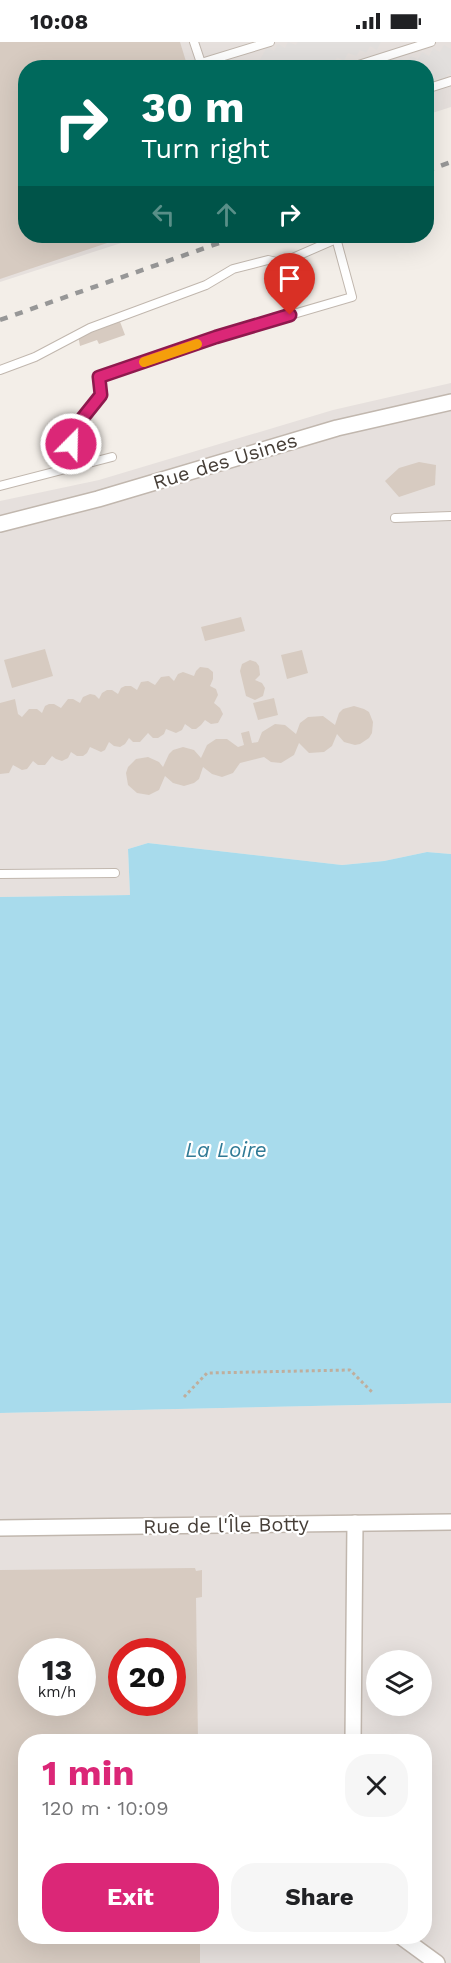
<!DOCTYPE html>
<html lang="en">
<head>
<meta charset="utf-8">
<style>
	:root { --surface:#fff; --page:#f6f6f6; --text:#202124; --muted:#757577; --accent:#db2777 }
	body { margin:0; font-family:"Work Sans",sans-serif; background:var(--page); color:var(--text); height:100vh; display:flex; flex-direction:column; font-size:22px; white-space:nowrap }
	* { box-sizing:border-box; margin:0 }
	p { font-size:20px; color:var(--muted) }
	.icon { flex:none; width:33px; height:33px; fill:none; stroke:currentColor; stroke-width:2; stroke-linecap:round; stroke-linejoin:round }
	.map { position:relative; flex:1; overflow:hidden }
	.panel { position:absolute; left:18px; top:1692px; width:414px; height:210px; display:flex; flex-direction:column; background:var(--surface); border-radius:24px; box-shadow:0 6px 24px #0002 }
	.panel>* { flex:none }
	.hud { position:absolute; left:18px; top:18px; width:416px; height:183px; border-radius:24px; box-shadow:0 6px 24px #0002; background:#00695c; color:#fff; overflow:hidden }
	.tools { position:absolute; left:366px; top:1608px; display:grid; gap:12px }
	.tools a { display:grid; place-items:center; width:66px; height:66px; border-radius:50%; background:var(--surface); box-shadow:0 6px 24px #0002; font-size:30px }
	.speed { position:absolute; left:18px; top:1596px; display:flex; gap:12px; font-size:30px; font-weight:700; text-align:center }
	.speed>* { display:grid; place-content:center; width:78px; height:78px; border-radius:50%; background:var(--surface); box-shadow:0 6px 24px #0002; line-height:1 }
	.speed small { font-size:15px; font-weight:400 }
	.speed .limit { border:9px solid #d22; background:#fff; color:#111 }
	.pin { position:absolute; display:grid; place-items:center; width:51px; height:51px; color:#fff; margin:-62px -26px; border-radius:50% 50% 50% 0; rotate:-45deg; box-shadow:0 0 6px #0007 }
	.pin .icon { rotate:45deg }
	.me { position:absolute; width:66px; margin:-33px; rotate:23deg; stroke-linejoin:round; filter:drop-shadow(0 0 4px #0008) }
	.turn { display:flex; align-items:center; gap:21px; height:126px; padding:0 24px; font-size:27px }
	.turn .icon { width:78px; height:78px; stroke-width:2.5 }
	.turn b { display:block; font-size:42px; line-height:51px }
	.lanes { display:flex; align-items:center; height:57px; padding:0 24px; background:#0003; justify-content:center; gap:30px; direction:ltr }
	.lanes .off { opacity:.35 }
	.round { display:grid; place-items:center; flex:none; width:63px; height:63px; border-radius:24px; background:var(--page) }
	.summary { display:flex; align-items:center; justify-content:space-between; height:102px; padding:0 24px }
	h1 { font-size:36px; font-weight:700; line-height:45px; color:var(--accent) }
	.action { display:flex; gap:12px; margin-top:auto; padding:12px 24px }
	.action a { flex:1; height:69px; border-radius:24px; background:var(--accent); color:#fff; font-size:24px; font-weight:700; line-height:69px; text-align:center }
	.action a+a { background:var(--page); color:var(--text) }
	.status { display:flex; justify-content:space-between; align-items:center; height:42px; padding:0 30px; background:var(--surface); direction:ltr }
	.status svg { height:16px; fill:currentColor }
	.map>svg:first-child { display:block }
	.industrial { fill:#e6e0dd; fill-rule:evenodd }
	.parking { fill:#e2dfdd }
	.water { fill:#a8dbec }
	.building { fill:#d7cbc1; fill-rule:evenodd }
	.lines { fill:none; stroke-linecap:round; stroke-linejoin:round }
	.service-casing { stroke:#c1b7ae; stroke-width:10 }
	.minor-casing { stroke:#c1b7ae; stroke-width:18 }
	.path { stroke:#bfae9d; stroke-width:3; stroke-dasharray:3 3; stroke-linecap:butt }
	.service { stroke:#fff; stroke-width:8 }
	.minor { stroke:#fff; stroke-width:15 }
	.rail { stroke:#979797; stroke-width:4.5; stroke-dasharray:8 8; stroke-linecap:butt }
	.route-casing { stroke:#8e194d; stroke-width:15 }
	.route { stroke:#db2777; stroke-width:10 }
	.slow { stroke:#f59e0b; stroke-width:10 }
	.labels { text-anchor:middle; stroke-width:4.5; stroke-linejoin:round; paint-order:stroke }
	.street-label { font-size:20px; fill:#463e37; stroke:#fff }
	.water-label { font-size:21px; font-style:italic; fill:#307a95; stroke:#fff }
</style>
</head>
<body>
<div class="status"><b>10:08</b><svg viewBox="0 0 49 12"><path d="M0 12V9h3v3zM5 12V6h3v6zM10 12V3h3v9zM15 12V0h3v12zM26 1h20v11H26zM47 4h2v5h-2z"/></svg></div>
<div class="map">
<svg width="451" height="1921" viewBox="0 0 451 1921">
	<rect width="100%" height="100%" fill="#f3eee8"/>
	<g class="industrial">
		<polygon points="0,0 451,0 451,65 426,73 426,26 26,26 26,194 143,194 0,240"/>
		<polygon points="451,341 451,812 427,810 384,819 342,823 148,801 128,807 130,853 0,855 0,459 99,438 333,368"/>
		<path d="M451 1361V1921H0V1371ZM32 1610H82V1660H32ZM122 1610H172V1660H122ZM376 1618H422V1664H376ZM26 1700H424V1894H26Z"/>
	</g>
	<g class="parking">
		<polygon points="288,0 296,3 298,0 381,0 377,8 370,4 366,11 360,8 356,14 348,11 344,19 337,15 333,22 325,18 321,25 314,22 312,25 256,25 267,5 274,9 278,2 285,6"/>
		<polygon points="444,3 451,7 451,33 448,32 444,38 437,35 433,42 426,38 426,26 387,26 390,20 397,23 400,16 407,20 411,14 418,17 422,10 429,14 433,6 440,10"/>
	</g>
	<polygon class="water" points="148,801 342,823 384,819 427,810 451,812 451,1361 0,1371 0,855 130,853 128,807"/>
	<g class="building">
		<polygon points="0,0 180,0 188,26 26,26 26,194 128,194 0,237"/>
		<polygon points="119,277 125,293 99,302 97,298 80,304 78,293"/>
		<polygon points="419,420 436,423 435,443 399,455 385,439 399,426"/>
		<polygon points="241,575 245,589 205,599 201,585"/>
		<polygon points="45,607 53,634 12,646 4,618"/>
		<polygon points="302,608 308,631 287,637 281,613"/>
		<polygon points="250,618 256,620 259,624 260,633 255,638 262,641 265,646 263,654 255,658 246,654 240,629 242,622"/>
		<polygon points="200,625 208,626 213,630 213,637 210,644 216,647 218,653 214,661 220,666 223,672 218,681 211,682 205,678 201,683 196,687 192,687 185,682 182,688 176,691 166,687 164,692 158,696 153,696 148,691 140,700 133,700 129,696 125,702 120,705 114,704 109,700 105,708 101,710 90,705 87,711 83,714 77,714 71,710 68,716 62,719 56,717 52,714 45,723 38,723 33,719 27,727 22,728 13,723 9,731 0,732 0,661 15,657 18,672 22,675 29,667 37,667 42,671 45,664 49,662 54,662 61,666 68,657 73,657 80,661 83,655 90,652 95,653 99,657 102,651 107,648 112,648 118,652 121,646 125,644 131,644 137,648 141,640 148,639 155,643 161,635 169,634 174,639 178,632 183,630 194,634 196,629"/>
		<polygon points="274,656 278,673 258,678 253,661"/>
		<polygon points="354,664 364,667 369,670 373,680 372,691 369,696 360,702 355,703 344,700 337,692 332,704 324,710 309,711 299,701 294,713 281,721 271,720 264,715 240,721 233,731 222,735 212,732 203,725 199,737 194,741 184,744 173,741 165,734 159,748 149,753 137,751 128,743 126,731 128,725 136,717 148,715 159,720 163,725 169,712 173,708 183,705 194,708 201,716 207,703 216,697 227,697 238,705 244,703 241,691 249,689 252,701 258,700 262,690 275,682 285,683 296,692 300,681 308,675 323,674 335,683 339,671 343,667"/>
		<path d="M195 1526 196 1529 202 1528V1555L196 1556 198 1700H26V1894H200V1921H0V1528ZM32 1610H82V1660H32ZM122 1610H172V1660H122Z"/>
	</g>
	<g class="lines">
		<defs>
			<g id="service">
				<polyline points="194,0 202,24"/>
				<polyline points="201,21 270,0"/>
				<polyline points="349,26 431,0"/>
				<polyline points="426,47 451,39"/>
				<polyline points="0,328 35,315 90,286 206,243 233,227 268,218 281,221 343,194"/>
				<path d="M72 425C68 390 79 378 101 353L99 335 249 285 352 255 336 196"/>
				<polyline points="0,444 112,415"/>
				<polyline points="395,476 451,474"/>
				<polyline points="0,832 115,831"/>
			</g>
			<g id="minor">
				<polyline points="0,482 98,457 337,386 451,360"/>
				<polyline points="0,1486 451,1480"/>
				<polyline points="353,1700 355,1481"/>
				<polyline points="400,1894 437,1921"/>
			</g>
		</defs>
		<use href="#service" class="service-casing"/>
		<use href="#minor" class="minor-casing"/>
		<polyline class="path" points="184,1355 207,1331 350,1328 373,1351"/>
		<use href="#service" class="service"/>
		<use href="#minor" class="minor"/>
		<g class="rail">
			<polyline points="426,129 451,120"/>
			<polyline points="0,278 239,194"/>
		</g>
	</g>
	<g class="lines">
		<defs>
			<polyline id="route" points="71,402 77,383 101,353 99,335 216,295 290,273"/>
		</defs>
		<use href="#route" class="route-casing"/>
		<use href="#route" class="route"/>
		<polyline class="slow" points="144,320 197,302"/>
	</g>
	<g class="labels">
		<g class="street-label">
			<text transform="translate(225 419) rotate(-17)" y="7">Rue des Usines</text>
			<text transform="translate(226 1483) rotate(-1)" y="7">Rue de l'Île Botty</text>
		</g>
		<g class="water-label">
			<text x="226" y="1115">La Loire</text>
		</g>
	</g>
</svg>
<div class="tools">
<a><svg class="icon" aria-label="layers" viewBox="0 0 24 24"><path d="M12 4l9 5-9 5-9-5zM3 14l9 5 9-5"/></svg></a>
</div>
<div class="speed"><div>13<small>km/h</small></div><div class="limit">20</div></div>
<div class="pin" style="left:290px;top:273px;background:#d93025"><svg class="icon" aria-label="arrive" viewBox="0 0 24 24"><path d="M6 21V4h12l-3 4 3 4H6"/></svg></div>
<svg class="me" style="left:71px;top:402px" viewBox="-20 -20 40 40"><circle r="17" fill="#db2777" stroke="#fff" stroke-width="3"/><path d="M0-11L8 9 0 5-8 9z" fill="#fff"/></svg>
<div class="hud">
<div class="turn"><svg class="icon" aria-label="right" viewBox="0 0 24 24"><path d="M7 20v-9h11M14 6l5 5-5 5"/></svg><div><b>30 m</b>Turn right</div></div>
<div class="lanes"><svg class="icon off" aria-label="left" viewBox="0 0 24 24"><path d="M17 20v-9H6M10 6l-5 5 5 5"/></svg><svg class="icon off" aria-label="ahead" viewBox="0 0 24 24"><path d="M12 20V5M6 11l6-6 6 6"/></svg><svg class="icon" aria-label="right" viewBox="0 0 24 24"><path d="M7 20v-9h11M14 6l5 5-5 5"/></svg></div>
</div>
<section class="panel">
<div class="summary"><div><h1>1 min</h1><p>120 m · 10:09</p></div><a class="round"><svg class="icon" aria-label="close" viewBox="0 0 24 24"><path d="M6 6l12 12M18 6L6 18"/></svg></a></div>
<div class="action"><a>Exit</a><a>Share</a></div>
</section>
</div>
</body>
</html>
